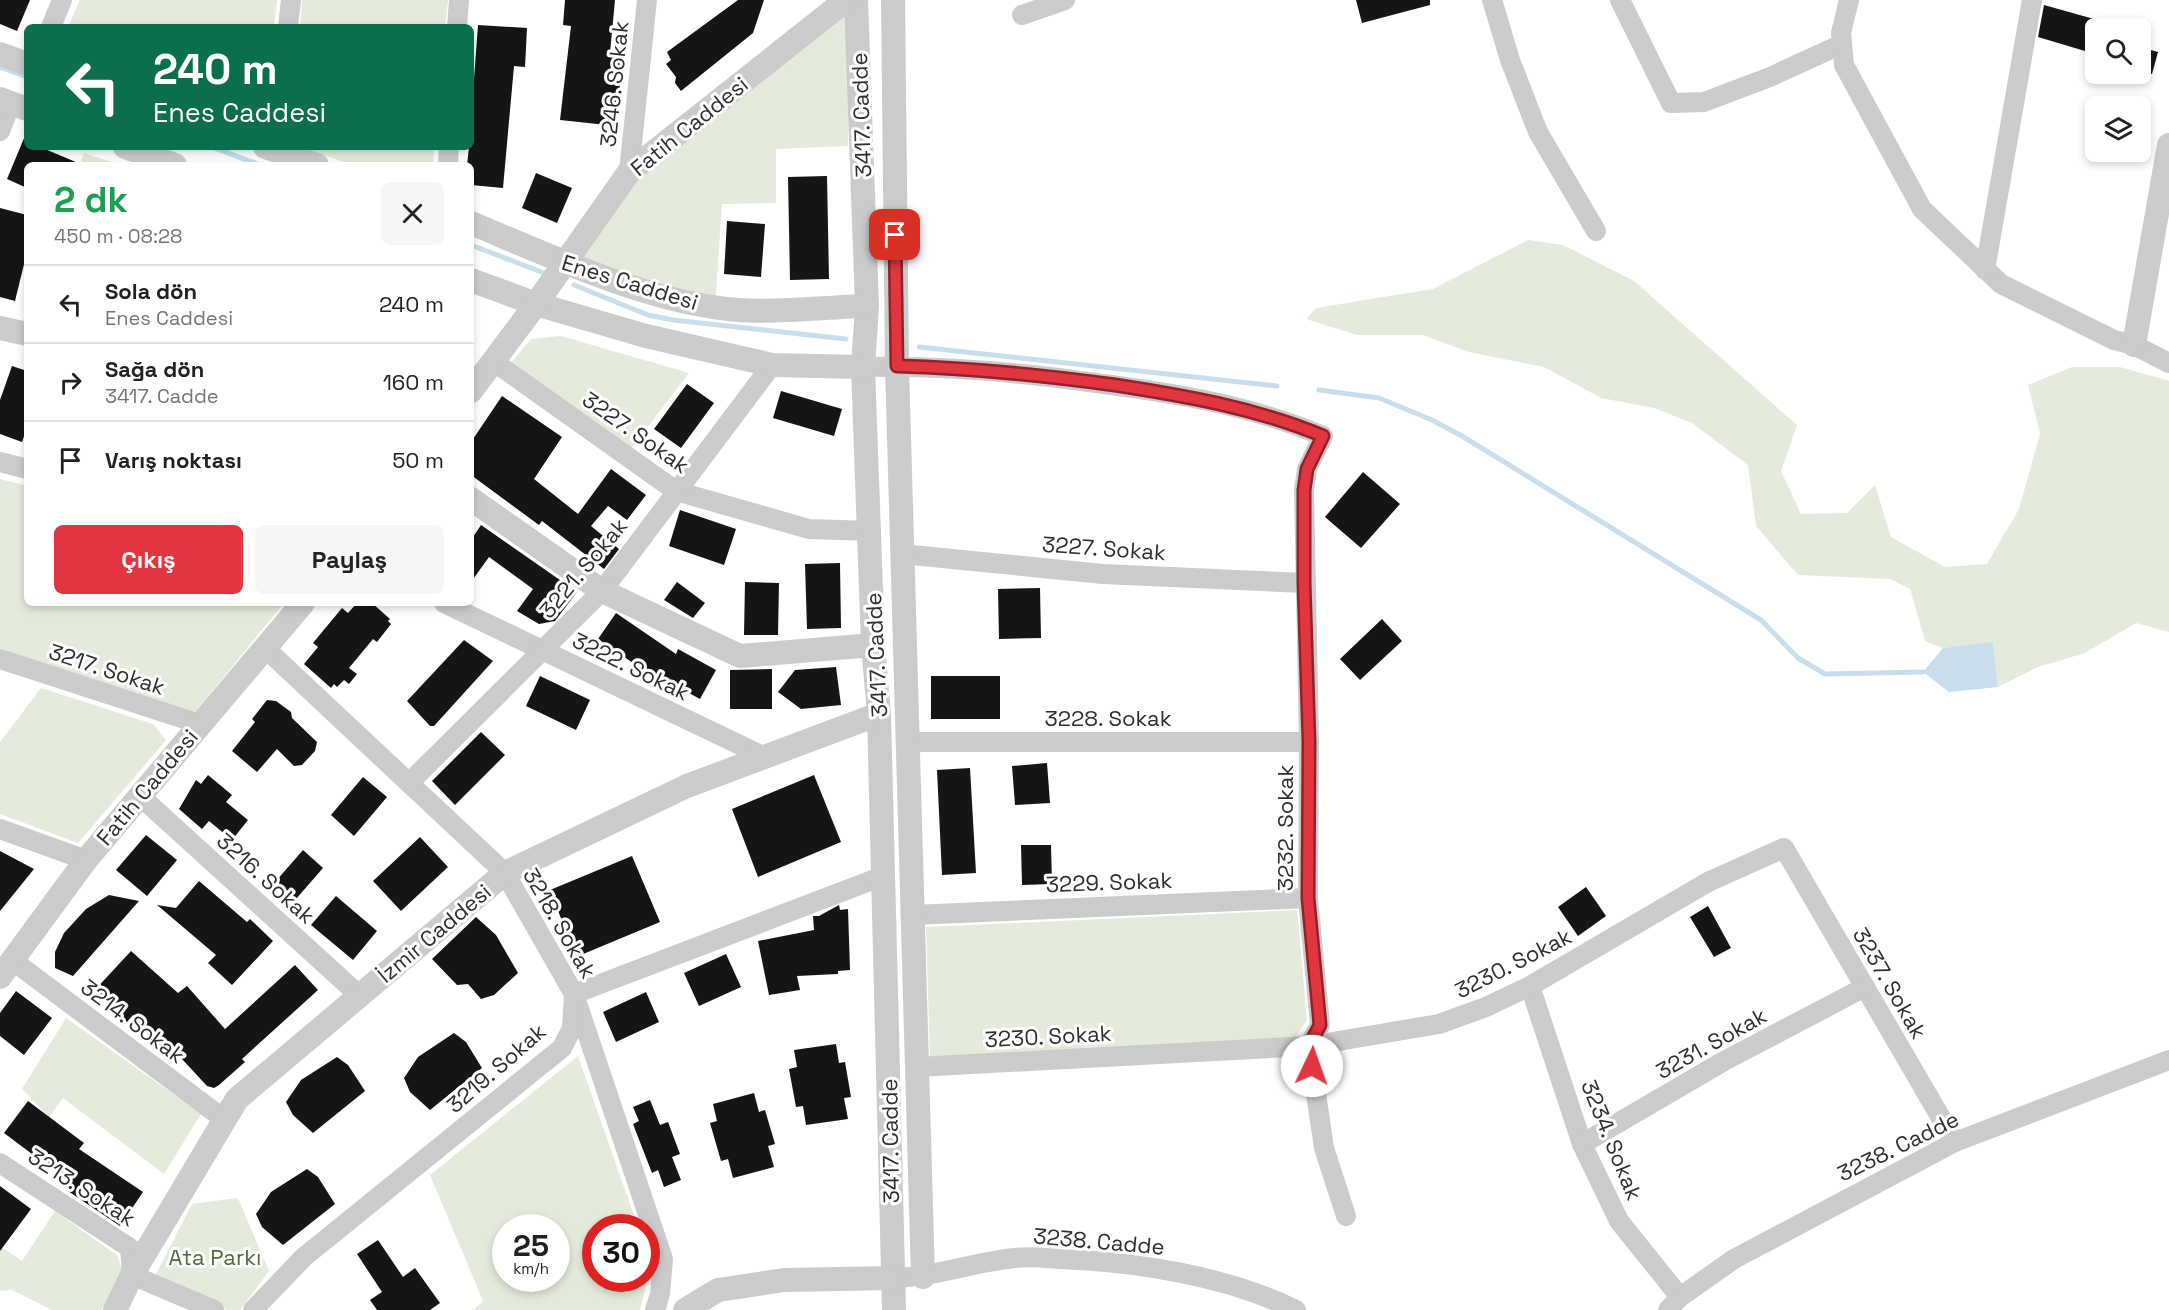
<!DOCTYPE html>
<html lang="tr">
<head>
<meta charset="utf-8">
<style>
	:root { --surface:#fff; --page:#f6f6f6; --text:#202124; --muted:#757577; --line:#e0e0e0; --accent:#e13540 }
	body { margin:0; font-family:"Space Grotesk",sans-serif; background:var(--page); color:var(--text); height:100vh; display:flex; flex-direction:column; font-size:22px; white-space:nowrap }
	* { box-sizing:border-box; margin:0 }
	p { font-size:20px; color:var(--muted) }
	.icon { flex:none; width:33px; height:33px; fill:none; stroke:currentColor; stroke-width:2; stroke-linecap:round; stroke-linejoin:round }
	.map { position:relative; flex:1; overflow:hidden }
	.panel { position:absolute; left:24px; top:162px; width:450px; height:444px; display:flex; flex-direction:column; background:var(--surface); border-radius:9px; box-shadow:0 3px 9px #0003 }
	.panel>* { flex:none }
	.hud { position:absolute; left:24px; top:24px; width:450px; height:126px; border-radius:9px; box-shadow:0 3px 9px #0003; background:#0b6e4f; color:#fff; overflow:hidden }
	.fabs { position:absolute; left:2085px; top:18px; display:grid; gap:12px }
	.fabs a { display:grid; place-items:center; width:66px; height:66px; border-radius:9px; background:var(--surface); box-shadow:0 3px 9px #0003; font-size:30px }
	.speed { position:absolute; left:492px; top:1214px; display:flex; gap:12px; font-size:30px; font-weight:700; text-align:center }
	.speed>* { display:grid; place-content:center; width:78px; height:78px; border-radius:50%; background:var(--surface); box-shadow:0 3px 9px #0003; line-height:1 }
	.speed small { font-size:15px; font-weight:400 }
	.speed .limit { border:9px solid #d22; background:#fff; color:#111 }
	.pin { position:absolute; display:grid; place-items:center; width:51px; height:51px; color:#fff; margin:-26px; border-radius:12px; box-shadow:0 3px 9px #0006 }
	.me { position:absolute; width:66px; margin:-33px; rotate:3deg; stroke-linejoin:round; filter:drop-shadow(0 0 4px #0008) }
	.turn { display:flex; align-items:center; gap:21px; height:126px; padding:0 30px; font-size:27px }
	.turn .icon { width:78px; height:78px; stroke-width:2.5 }
	.turn b { display:block; font-size:42px; line-height:51px }
	.round { display:grid; place-items:center; flex:none; width:63px; height:63px; border-radius:9px; background:var(--page) }
	.headline { display:flex; align-items:center; justify-content:space-between; height:102px; padding:0 30px }
	h1 { font-size:36px; font-weight:700; line-height:45px; color:#1e9e55 }
	.action { display:flex; gap:12px; margin-top:auto; padding:12px 30px }
	.action a { flex:1; height:69px; border-radius:9px; background:var(--accent); color:#fff; font-size:24px; font-weight:700; line-height:69px; text-align:center }
	.action a+a { background:var(--page); color:var(--text) }
	ul { padding:0; list-style:none }
	li { display:flex; align-items:center; gap:18px; height:78px; padding:0 30px; border-top:2px solid var(--line) }
	li div { flex:1 }
	li b { display:block; font-size:22px }
	li em { font-style:normal }
	.map>svg:first-child { display:block }
	.green { fill:#e4ebdc; fill-rule:evenodd }
	.water { fill:#c9ddeb }
	.lines { fill:none; stroke-linecap:round; stroke-linejoin:round }
	.stream { stroke:#c9ddeb; stroke-width:5 }
	.building { fill:#151515 }
	.minor { stroke:#cbcbcb; stroke-width:20 }
	.tertiary { stroke:#cbcbcb; stroke-width:24 }
	.route-casing { stroke:#92222a; stroke-width:15 }
	.route { stroke:#e13540; stroke-width:10 }
	.labels { text-anchor:middle; stroke-width:6; stroke-linejoin:round; paint-order:stroke }
	.street-label { font-size:22px; fill:#2e2e2e; stroke:#fff }
	.park-label { font-size:22px; fill:#51693d; stroke:#fff }
</style>
</head>
<body>
<div class="map">
<svg width="2169" height="1310" viewBox="0 0 2169 1310">
	<rect width="100%" height="100%" fill="#fff"/>
	<g class="green">
		<polygon points="80,0 277,0 274,27 68,27"/>
		<polygon points="302,0 448,0 445,27 300,27"/>
		<polygon points="850,10 848,146 776,149 776,203 722,204 715,307 574,260 635,175"/>
		<polygon points="299,147 434,147 433,165 353,165"/>
		<polygon points="84,153 121,165 80,165"/>
		<polygon points="1528,240 1563,245 1634,281 1797,425 1781,471 1801,514 1847,513 1875,485 1891,537 1945,567 1987,564 2019,509 2040,434 2028,385 2072,367 2120,367 2169,381 2169,632 2136,623 2085,653 2038,667 1998,687 1993,643 1943,648 1925,641 1910,589 1890,579 1798,575 1756,526 1748,465 1692,423 1654,408 1601,398 1544,367 1469,352 1423,335 1357,335 1306,319 1316,308 1433,289"/>
		<polygon points="561,336 689,373 626,455 511,363 531,339"/>
		<polygon points="0,479 27,486 27,603 284,603 195,712 0,649"/>
		<polygon points="41,688 153,724 166,740 78,843 0,814 0,742"/>
		<polygon points="1297,910 1307,1020 1295,1037 930,1058 926,927"/>
		<polygon points="66,1018 201,1114 164,1174 63,1098 49,1117 22,1089"/>
		<path d="M578 1056 638 1227H596V1278H646L647 1251C653 1269 644 1292 640 1310H473L483 1301 430 1175ZM506 1227H556V1278H506Z"/>
		<polygon points="238,1198 269,1271 240,1310 227,1310 156,1274 192,1204"/>
		<polygon points="55,1211 118,1256 123,1275 102,1310 52,1310 12,1290 0,1291 0,1246 22,1261"/>
	</g>
	<polygon class="water" points="1993,642 1998,687 1949,692 1923,672 1943,648"/>
	<g class="lines">
		<g class="stream">
			<polyline points="0,67 27,77"/>
			<polyline points="212,147 260,165"/>
			<polyline points="471,245 544,273"/>
			<polyline points="574,285 648,315 673,320 846,339"/>
			<polyline points="919,347 1277,386"/>
			<polyline points="1319,390 1379,398 1432,420 1462,436 1761,620 1798,658 1825,674 1923,672"/>
		</g>
	</g>
	<g class="building">
		<polygon points="0,0 30,0 17,31 0,24"/>
		<polygon points="565,0 615,0 610,53 623,54 616,126 560,120 571,26 563,25"/>
		<polygon points="738,0 764,0 753,33 681,91 675,83 676,77 666,64 671,60 667,52"/>
		<polygon points="1356,0 1430,0 1430,5 1362,23"/>
		<polygon points="2044,5 2094,19 2085,51 2038,37"/>
		<polygon points="478,25 527,28 525,67 514,66 503,188 471,185 471,165 467,165 469,147 471,147 471,79 474,79"/>
		<polygon points="2140,47 2158,52 2152,74 2140,71"/>
		<polygon points="27,131 27,147 40,147 83,165 27,165 27,188 7,179"/>
		<polygon points="536,173 572,188 557,223 522,208"/>
		<polygon points="827,176 829,279 790,280 788,177"/>
		<polygon points="0,208 27,215 27,252 15,301 0,297"/>
		<polygon points="727,221 765,224 761,277 724,274"/>
		<polygon points="12,366 27,371 27,428 22,442 0,434 0,400"/>
		<polygon points="687,384 714,403 681,448 654,429"/>
		<polygon points="781,391 842,409 834,436 773,418"/>
		<polygon points="502,396 562,437 534,479 578,514 611,469 646,495 627,520 608,506 591,526 619,549 604,569 542,521 539,525 471,475 471,442"/>
		<polygon points="1363,472 1400,504 1361,548 1325,517"/>
		<polygon points="680,510 736,529 724,565 669,546"/>
		<polygon points="481,525 577,592 555,621 539,624 517,611 533,589 489,557 471,582 471,540"/>
		<polygon points="840,563 841,628 807,629 805,564"/>
		<polygon points="677,582 705,603 693,618 664,600"/>
		<polygon points="745,582 779,583 778,635 744,635"/>
		<polygon points="1040,588 1041,638 999,639 998,589"/>
		<polygon points="357,603 372,603 390,619 388,621 391,624 377,642 373,639 349,668 357,674 349,684 344,680 337,687 334,684 331,688 304,664 318,647 313,643 342,608 348,613"/>
		<polygon points="616,613 676,654 678,649 716,670 700,699 650,672 649,674 598,639"/>
		<polygon points="1382,619 1402,641 1360,680 1340,659"/>
		<polygon points="464,640 493,661 434,726 430,726 407,701"/>
		<polygon points="836,667 841,705 801,709 778,692 795,670"/>
		<polygon points="772,669 772,709 730,709 730,670"/>
		<polygon points="540,676 590,700 576,730 526,706"/>
		<rect x="931" y="676" width="69" height="43"/>
		<polygon points="267,700 276,701 291,712 292,718 317,742 315,751 302,765 294,766 277,749 257,772 232,751 255,722 252,719"/>
		<polygon points="481,732 505,755 455,805 432,781"/>
		<polygon points="1047,763 1050,803 1015,805 1012,766"/>
		<polygon points="970,768 976,873 942,875 937,770"/>
		<polygon points="208,775 232,795 226,802 248,820 232,840 209,821 202,829 179,809 196,780 201,784"/>
		<polygon points="814,775 841,842 758,877 732,809"/>
		<polygon points="363,777 387,797 354,836 331,815"/>
		<polygon points="146,835 177,860 147,896 116,870"/>
		<polygon points="420,837 448,867 401,911 373,881"/>
		<polygon points="1021,845 1051,845 1052,884 1022,885"/>
		<polygon points="303,850 323,868 296,899 276,881"/>
		<polygon points="0,851 34,869 0,911"/>
		<polygon points="632,856 660,922 576,957 550,890"/>
		<polygon points="199,881 247,922 250,919 273,941 232,985 208,963 216,955 157,905 176,908"/>
		<polygon points="1586,887 1606,916 1578,936 1558,907"/>
		<polygon points="109,895 139,901 73,976 55,968 55,952 64,933 86,909"/>
		<polygon points="336,896 377,931 353,960 311,925"/>
		<polygon points="839,905 840,910 848,909 850,970 838,971 838,974 797,976 800,990 769,995 758,941 814,930 813,916 819,916"/>
		<polygon points="1708,906 1731,948 1714,957 1690,917"/>
		<polygon points="476,917 496,935 518,973 494,995 481,999 468,984 457,985 432,959"/>
		<polygon points="131,951 178,993 187,986 225,1029 295,965 318,990 242,1059 245,1062 219,1085 214,1088 207,1086 170,1046 164,1051 133,1015 127,1022 94,991"/>
		<polygon points="726,954 741,987 699,1006 684,973"/>
		<polygon points="16,991 52,1018 24,1055 0,1036 0,1013"/>
		<polygon points="646,992 659,1022 616,1042 603,1012"/>
		<polygon points="454,1033 466,1042 482,1068 430,1110 410,1092 404,1078 418,1057"/>
		<polygon points="836,1044 839,1063 845,1062 851,1097 844,1098 848,1119 806,1125 803,1106 796,1107 789,1069 797,1067 794,1050"/>
		<polygon points="337,1057 348,1065 365,1091 313,1133 293,1115 286,1102 301,1080"/>
		<polygon points="754,1093 759,1112 765,1110 775,1144 768,1146 774,1167 733,1178 728,1159 721,1161 710,1123 717,1121 713,1104"/>
		<polygon points="650,1100 660,1125 668,1122 680,1154 672,1157 681,1180 664,1187 658,1170 652,1173 633,1124 639,1121 633,1107"/>
		<polygon points="28,1101 84,1143 79,1149 143,1192 120,1226 68,1191 72,1184 4,1133"/>
		<polygon points="307,1169 318,1177 335,1204 283,1245 262,1227 256,1214 271,1192"/>
		<polygon points="0,1186 31,1209 0,1251"/>
		<polygon points="378,1240 403,1277 415,1268 440,1303 430,1310 377,1310 370,1300 382,1292 357,1254"/>
	</g>
	<g class="lines">
		<g class="minor">
			<polyline points="1492,0 1510,60 1538,132 1596,231"/>
			<polyline points="1620,0 1671,103 1704,102 1770,77 1842,44"/>
			<polyline points="1849,0 1841,33 1844,65 1922,209 2001,284 2114,340 2134,345 2169,363"/>
			<polyline points="1022,15 1065,0"/>
			<polyline points="51,27 62,0"/>
			<polyline points="288,27 291,0"/>
			<polyline points="457,27 459,0"/>
			<polyline points="0,131 11,103"/>
			<polyline points="448,165 449,147"/>
			<polyline points="629,172 647,0"/>
			<polyline points="1985,270 2032,0"/>
			<polyline points="493,361 676,491 809,529 871,531"/>
			<path d="M863 367C941 365 1018 372 1096 383 1174 393 1250 405 1323 436L1307 469 1304 490 1309 742 1308 898 1320 1025 1309 1046 1324 1148 1346 1216"/>
			<polyline points="0,462 27,469"/>
			<polyline points="902,554 1103,574 1304,583"/>
			<polyline points="444,603 765,757"/>
			<polyline points="265,648 505,873 574,994 663,1259 660,1294 655,1310"/>
			<polyline points="0,659 200,724"/>
			<polyline points="907,742 1309,742"/>
			<polyline points="409,783 602,591 772,365"/>
			<polyline points="140,796 360,996"/>
			<polyline points="0,829 86,860"/>
			<polyline points="912,915 1308,898"/>
			<polyline points="12,960 225,1120"/>
			<polyline points="1530,986 1582,1144 1619,1221 1680,1297"/>
			<polyline points="917,1067 1309,1046 1439,1024 1486,1007 1530,986 1708,882 1784,848 1955,1142"/>
			<polyline points="1582,1144 1724,1061 1865,987"/>
			<polyline points="0,1163 130,1248 132,1275 214,1310"/>
			<path d="M893 1278C935 1277 973 1262 1015 1258 1029 1256 1046 1258 1060 1259 1137 1262 1227 1276 1296 1310"/>
			<polyline points="253,1310 304,1257 562,1048 572,1028 574,994 883,876"/>
			<polyline points="1668,1310 1680,1297 1734,1259 1955,1142 2169,1060"/>
		</g>
		<g class="tertiary">
			<polyline points="856,0 867,306 863,367 873,645 879,714 894,1310"/>
			<polyline points="893,0 897,366 923,1277"/>
			<polyline points="0,54 27,64"/>
			<polyline points="0,99 27,109"/>
			<polyline points="125,147 175,165"/>
			<polyline points="265,147 317,165"/>
			<path d="M471 223C553 257 651 304 739 310 781 313 825 307 867 306"/>
			<polyline points="471,280 536,304 646,336 772,365 863,367"/>
			<polyline points="0,328 27,334"/>
			<polyline points="2134,345 2169,145"/>
			<polyline points="471,391 536,304 629,172 846,0"/>
			<polyline points="471,499 602,591 740,656 873,645"/>
			<polyline points="0,977 86,860 303,603"/>
			<polyline points="115,1310 132,1275 237,1099 505,873 687,786 879,714"/>
			<polyline points="685,1310 718,1290 784,1280 893,1278"/>
		</g>
	</g>
	<g class="lines">
		<defs>
			<path id="route" d="M895 235 897 366C970 368 1042 375 1115 385 1186 396 1256 408 1323 436L1307 469 1304 490V583L1309 742 1308 898 1320 1025 1309 1046 1312 1066"/>
		</defs>
		<use href="#route" class="route-casing"/>
		<use href="#route" class="route"/>
	</g>
	<g class="labels">
		<g class="street-label">
			<text transform="translate(614 84) rotate(-84)" y="8">3246. Sokak</text>
			<text transform="translate(861 115) rotate(-92)" y="8">3417. Cadde</text>
			<text transform="translate(689 126) rotate(-39)" y="8">Fatih Caddesi</text>
			<text transform="translate(630 282) rotate(17)" y="8">Enes Caddesi</text>
			<text transform="translate(636 432) rotate(35)" y="8">3227. Sokak</text>
			<text transform="translate(1104 548) rotate(4)" y="8">3227. Sokak</text>
			<text transform="translate(583 568) rotate(-50)" y="8">3221. Sokak</text>
			<text transform="translate(876 655) rotate(-93)" y="8">3417. Cadde</text>
			<text transform="translate(631 666) rotate(26)" y="8">3222. Sokak</text>
			<text transform="translate(107 669) rotate(18)" y="8">3217. Sokak</text>
			<text x="1108" y="726">3228. Sokak</text>
			<text transform="translate(147 787) rotate(-50)" y="8">Fatih Caddesi</text>
			<text transform="translate(1285 828) rotate(-90)" y="8">3232. Sokak</text>
			<text transform="translate(266 878) rotate(42)" y="8">3216. Sokak</text>
			<text transform="translate(1109 882) rotate(-2)" y="8">3229. Sokak</text>
			<text transform="translate(560 923) rotate(60)" y="8">3218. Sokak</text>
			<text transform="translate(434 933) rotate(-40)" y="8">İzmir Caddesi</text>
			<text transform="translate(1513 963) rotate(-27)" y="8">3230. Sokak</text>
			<text transform="translate(1890 983) rotate(60)" y="8">3237. Sokak</text>
			<text transform="translate(133 1021) rotate(37)" y="8">3214. Sokak</text>
			<text transform="translate(1048 1036) rotate(-3)" y="8">3230. Sokak</text>
			<text transform="translate(1711 1043) rotate(-29)" y="8">3231. Sokak</text>
			<text transform="translate(496 1068) rotate(-41)" y="8">3219. Sokak</text>
			<text transform="translate(1612 1140) rotate(68)" y="8">3234. Sokak</text>
			<text transform="translate(890 1141) rotate(-91)" y="8">3417. Cadde</text>
			<text transform="translate(1898 1146) rotate(-26)" y="8">3238. Cadde</text>
			<text transform="translate(82 1187) rotate(33)" y="8">3213. Sokak</text>
			<text transform="translate(1099 1241) rotate(5)" y="8">3238. Cadde</text>
		</g>
		<g class="park-label">
			<text x="215" y="1265">Ata Parkı</text>
		</g>
	</g>
</svg>
<div class="fabs">
<a><svg class="icon" aria-label="search" viewBox="0 0 24 24"><circle cx="10" cy="10" r="6"/><path d="M15 15l6 6"/></svg></a>
<a><svg class="icon" aria-label="layers" viewBox="0 0 24 24"><path d="M12 4l9 5-9 5-9-5zM3 14l9 5 9-5"/></svg></a>
</div>
<div class="speed"><div>25<small>km/h</small></div><div class="limit">30</div></div>
<div class="pin" style="left:895px;top:235px;background:#d93025"><svg class="icon" aria-label="arrive" viewBox="0 0 24 24"><path d="M6 21V4h12l-3 4 3 4H6"/></svg></div>
<svg class="me" style="left:1312px;top:1066px" viewBox="-20 -20 40 40"><circle r="19" fill="#fff"/><path d="M0-13L10 11 0 6-10 11z" fill="#e13540"/></svg>
<div class="hud">
<div class="turn"><svg class="icon" aria-label="left" viewBox="0 0 24 24"><path d="M17 20v-9H6M10 6l-5 5 5 5"/></svg><div><b>240 m</b>Enes Caddesi</div></div>
</div>
<section class="panel">
<div class="headline"><div><h1>2 dk</h1><p>450 m · 08:28</p></div><a class="round"><svg class="icon" aria-label="close" viewBox="0 0 24 24"><path d="M6 6l12 12M18 6L6 18"/></svg></a></div>
<ul>
<li><svg class="icon" aria-label="left" viewBox="0 0 24 24"><path d="M17 20v-9H6M10 6l-5 5 5 5"/></svg><div><b>Sola dön</b><p>Enes Caddesi</p></div><em>240 m</em></li>
<li><svg class="icon" aria-label="right" viewBox="0 0 24 24"><path d="M7 20v-9h11M14 6l5 5-5 5"/></svg><div><b>Sağa dön</b><p>3417. Cadde</p></div><em>160 m</em></li>
<li><svg class="icon" aria-label="arrive" viewBox="0 0 24 24"><path d="M6 21V4h12l-3 4 3 4H6"/></svg><div><b>Varış noktası</b></div><em>50 m</em></li>
</ul>
<div class="action"><a>Çıkış</a><a>Paylaş</a></div>
</section>
</div>
</body>
</html>
